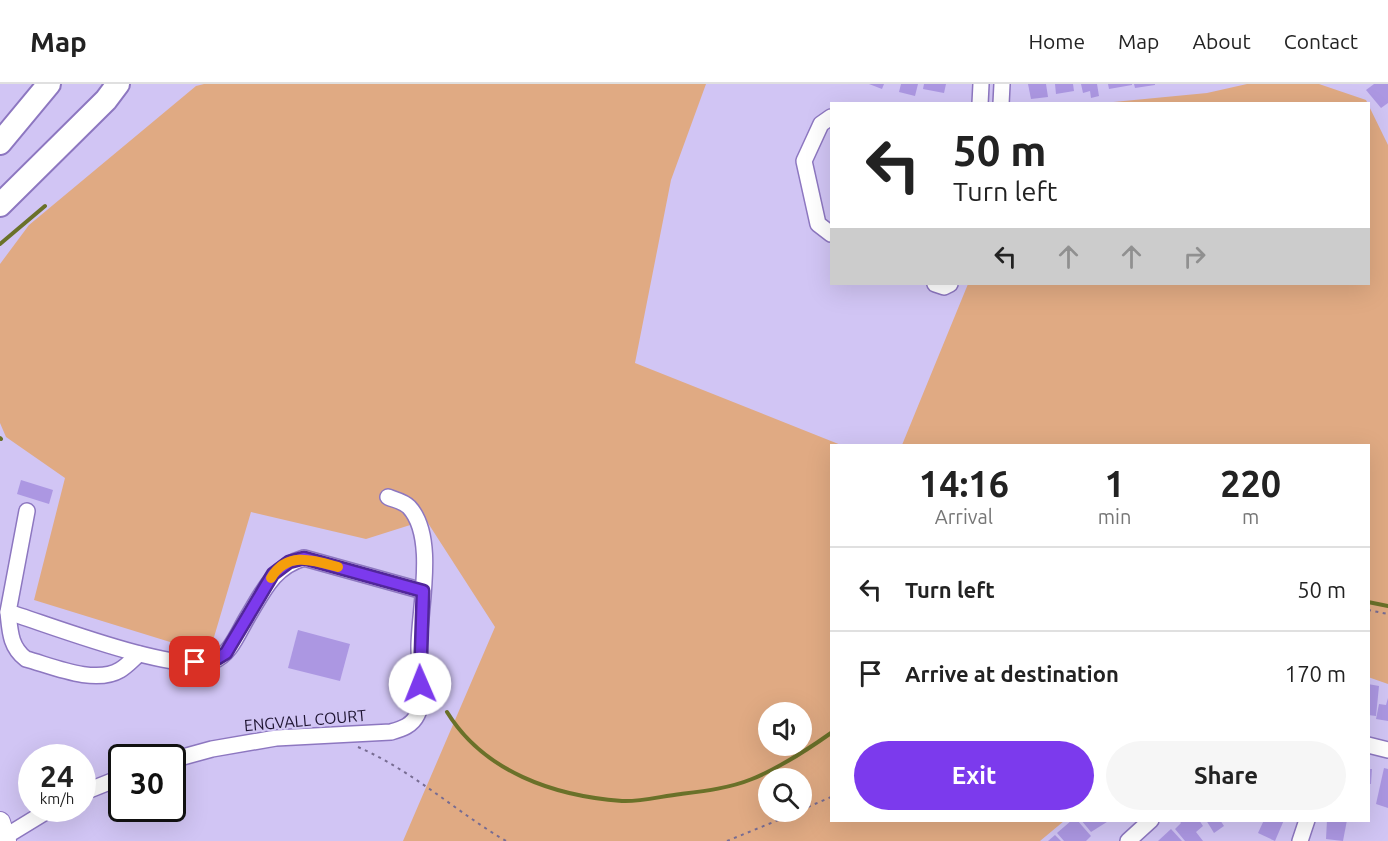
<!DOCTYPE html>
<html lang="en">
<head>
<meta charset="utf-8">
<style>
	:root { --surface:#fff; --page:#f6f6f6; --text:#222; --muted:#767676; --line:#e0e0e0; --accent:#7c3aed }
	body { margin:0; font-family:Ubuntu,sans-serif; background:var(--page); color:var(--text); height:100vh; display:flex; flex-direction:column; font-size:22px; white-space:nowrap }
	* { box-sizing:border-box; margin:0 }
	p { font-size:20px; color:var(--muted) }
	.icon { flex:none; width:33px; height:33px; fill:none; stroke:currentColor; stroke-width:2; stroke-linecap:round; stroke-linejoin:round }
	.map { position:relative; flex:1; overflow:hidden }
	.side { position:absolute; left:830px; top:360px; width:540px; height:378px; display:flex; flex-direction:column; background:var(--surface); border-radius:0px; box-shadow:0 6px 24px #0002 }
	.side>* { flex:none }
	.top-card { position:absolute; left:830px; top:18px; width:540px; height:183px; border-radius:0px; box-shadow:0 6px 24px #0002; background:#fff; color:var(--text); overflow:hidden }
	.fabs { position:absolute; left:758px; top:618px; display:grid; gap:12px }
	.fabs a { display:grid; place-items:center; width:54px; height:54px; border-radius:50%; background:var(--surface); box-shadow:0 6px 24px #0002; font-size:30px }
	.speed { position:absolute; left:18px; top:660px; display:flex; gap:12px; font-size:30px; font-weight:700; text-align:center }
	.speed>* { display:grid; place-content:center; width:78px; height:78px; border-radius:50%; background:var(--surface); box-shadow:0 6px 24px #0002; line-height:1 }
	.speed small { font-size:15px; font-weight:400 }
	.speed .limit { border:3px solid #111; border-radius:9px; background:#fff; color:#111 }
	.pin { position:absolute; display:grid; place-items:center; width:51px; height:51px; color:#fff; margin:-26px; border-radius:12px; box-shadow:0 3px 9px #0006 }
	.me { position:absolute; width:66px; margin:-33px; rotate:359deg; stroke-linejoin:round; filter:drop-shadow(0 0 4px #0008) }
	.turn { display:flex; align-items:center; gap:21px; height:126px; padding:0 24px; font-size:27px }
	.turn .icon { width:78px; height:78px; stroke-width:2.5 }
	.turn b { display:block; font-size:42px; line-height:51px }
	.lanes { display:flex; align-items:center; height:57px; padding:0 24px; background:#0003; justify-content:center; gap:30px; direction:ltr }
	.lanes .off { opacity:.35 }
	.eta { display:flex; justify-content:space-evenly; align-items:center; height:102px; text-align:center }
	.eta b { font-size:36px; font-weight:700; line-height:42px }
	.primary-button { display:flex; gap:12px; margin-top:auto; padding:12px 24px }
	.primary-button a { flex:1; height:69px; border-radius:36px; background:var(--accent); color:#fff; font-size:24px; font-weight:700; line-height:69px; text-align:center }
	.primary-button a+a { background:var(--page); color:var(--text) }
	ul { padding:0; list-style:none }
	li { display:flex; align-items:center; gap:18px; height:84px; padding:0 24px; border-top:2px solid var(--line) }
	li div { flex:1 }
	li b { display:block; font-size:22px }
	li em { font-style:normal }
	header { display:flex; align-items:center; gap:36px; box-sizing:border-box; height:84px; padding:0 30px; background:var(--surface); border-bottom:2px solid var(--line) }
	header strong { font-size:28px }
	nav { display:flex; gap:33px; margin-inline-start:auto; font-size:21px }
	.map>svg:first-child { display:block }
	.green { fill:#e0aa83; fill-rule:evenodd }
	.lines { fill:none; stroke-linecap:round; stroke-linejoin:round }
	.stream { stroke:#6a7129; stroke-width:4 }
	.building { fill:#ac97e2 }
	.minor-casing { stroke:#8d77c0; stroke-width:18 }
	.major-casing { stroke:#8d77c0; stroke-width:22 }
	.highway-casing { stroke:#8d77c0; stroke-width:26 }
	.path { stroke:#776c92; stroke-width:2; stroke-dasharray:3 4.5; stroke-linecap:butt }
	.minor { stroke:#fff; stroke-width:15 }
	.major { stroke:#fff; stroke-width:20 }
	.highway { stroke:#fff; stroke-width:22 }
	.route-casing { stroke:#51269a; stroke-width:15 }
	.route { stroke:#7c3aed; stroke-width:10 }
	.slow { stroke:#f59e0b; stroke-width:10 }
	.labels { text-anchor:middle; stroke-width:4.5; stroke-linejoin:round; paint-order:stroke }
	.street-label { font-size:16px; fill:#1e1431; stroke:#d1c5f4 }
</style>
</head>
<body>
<header>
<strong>Map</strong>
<nav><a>Home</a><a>Map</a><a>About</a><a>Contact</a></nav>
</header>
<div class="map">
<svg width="1388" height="757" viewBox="0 0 1388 757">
	<rect width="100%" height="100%" fill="#d1c5f4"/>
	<g class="green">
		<path d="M204 0H706L671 96 635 279 841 361 831 362V736L1064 737 1040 757H403L495 543 426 436 366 455 251 428 209 570 34 516 65 394 6 353 0 339V180L29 141 196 2ZM768 628H801V662H768ZM768 694H801V728H768Z"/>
		<polygon points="1247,0 1319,0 1366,16 1388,61 1388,600 1368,593 1368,362 902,361 968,200 1368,200 1368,20 1103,19 1207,9"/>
	</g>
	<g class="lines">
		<g class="stream">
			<polyline points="0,160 45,122"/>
			<polyline points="0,354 1,355"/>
			<polyline points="1368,518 1388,522"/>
			<path d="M447 628C484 688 554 712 622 717 641 718 662 712 681 710 705 707 730 704 752 695 779 684 807 666 831 649"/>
		</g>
	</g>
	<g class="building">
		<polygon points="869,0 884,0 882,5"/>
		<polygon points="901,0 918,0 915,12 899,8"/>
		<polygon points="924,0 946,0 944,9 923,5"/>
		<polygon points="1028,0 1046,0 1048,13 1031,15"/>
		<polygon points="1055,0 1073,0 1074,7 1056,10"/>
		<polygon points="1081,0 1097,0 1099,12 1091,14 1090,7 1083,9"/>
		<polygon points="1108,0 1132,0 1132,1 1109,5"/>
		<polygon points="1134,0 1155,0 1155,1 1135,4"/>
		<polygon points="1374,0 1388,0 1388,19 1381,24 1366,6"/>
		<polygon points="21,396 53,406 49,420 17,410"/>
		<polygon points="298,546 350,560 340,597 288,584"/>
		<polygon points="1368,600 1379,602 1376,632 1368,631"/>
		<polygon points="1388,614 1388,637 1376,635 1379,620 1386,621"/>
		<polygon points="1384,684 1388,685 1388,724 1376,720"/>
		<polygon points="1368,685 1372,685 1371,700 1368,700"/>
		<polygon points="1072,736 1077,736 1091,752 1086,757 1064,757 1057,749"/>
		<polygon points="1081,736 1110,736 1091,748"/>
		<polygon points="1179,736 1199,736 1203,742 1196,748 1203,757 1185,757 1175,745 1181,739"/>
		<polygon points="1206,736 1220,736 1224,742 1214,749"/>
		<polygon points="1264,736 1284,736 1275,757 1258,749"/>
		<polygon points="1327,736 1347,736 1343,757 1326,755"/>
		<polygon points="1171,745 1182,757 1158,757"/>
		<polygon points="1055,751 1061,757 1048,757"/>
	</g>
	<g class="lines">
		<defs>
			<g id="minor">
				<polyline points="980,20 981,0"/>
				<polyline points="1001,20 1002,0"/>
				<polyline points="831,33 821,40 804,77 818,140 831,150"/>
				<polyline points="935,200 944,203 950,200"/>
				<path d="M27 427 8 528C50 541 175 590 213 577 230 571 238 549 247 534 263 508 273 483 304 474L423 507"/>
				<path d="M8 528C10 547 10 563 26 575 52 582 95 601 120 586 127 582 133 575 139 570"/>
				<polyline points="1368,661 1388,666"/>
				<path d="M172 676 212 665 276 654 391 648C401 645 412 642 417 631 425 617 419 580 419 563 419 526 437 453 409 423 403 417 395 416 388 413"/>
				<polyline points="82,709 122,693"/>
				<polyline points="3,754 52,724"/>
				<polyline points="1128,757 1151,736"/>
				<polyline points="1300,757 1307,736"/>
			</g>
			<polyline id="major" points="0,738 6,757"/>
			<g id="highway">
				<polyline points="0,59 49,0"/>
				<polyline points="0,121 106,16 118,0"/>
			</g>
		</defs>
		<use href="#minor" class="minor-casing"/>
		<use href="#major" class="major-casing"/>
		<use href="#highway" class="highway-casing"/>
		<g class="path">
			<polyline points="1368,526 1388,530"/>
			<path d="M358 663C413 687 455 727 506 757"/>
			<polyline points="801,726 831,713"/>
			<polyline points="727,757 798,728"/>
		</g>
		<use href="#minor" class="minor"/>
		<use href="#major" class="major"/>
		<use href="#highway" class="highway"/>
	</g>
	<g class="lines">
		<defs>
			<polyline id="route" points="195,578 213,577 226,569 273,490 289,478 304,474 423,507 420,600"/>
		</defs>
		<use href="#route" class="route-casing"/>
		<use href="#route" class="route"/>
		<path class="slow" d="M271 494C287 467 313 476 338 483"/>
	</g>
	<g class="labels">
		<g class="street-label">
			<text transform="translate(305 636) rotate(-5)" y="6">ENGVALL COURT</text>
		</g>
	</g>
</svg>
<div class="fabs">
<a><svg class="icon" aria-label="sound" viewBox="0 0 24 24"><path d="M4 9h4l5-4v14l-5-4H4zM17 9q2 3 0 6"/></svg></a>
<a><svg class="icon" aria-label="search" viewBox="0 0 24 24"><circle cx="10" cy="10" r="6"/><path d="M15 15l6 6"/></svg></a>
</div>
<div class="speed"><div>24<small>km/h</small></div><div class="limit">30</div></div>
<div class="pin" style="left:195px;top:578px;background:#d93025"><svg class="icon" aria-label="arrive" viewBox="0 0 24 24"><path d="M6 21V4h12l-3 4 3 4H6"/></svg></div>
<svg class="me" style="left:420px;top:600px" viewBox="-20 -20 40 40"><circle r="19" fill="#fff"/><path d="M0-13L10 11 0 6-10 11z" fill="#7c3aed"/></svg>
<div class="top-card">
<div class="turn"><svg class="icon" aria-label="left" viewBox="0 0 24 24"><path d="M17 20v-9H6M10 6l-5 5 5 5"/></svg><div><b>50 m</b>Turn left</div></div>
<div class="lanes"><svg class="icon" aria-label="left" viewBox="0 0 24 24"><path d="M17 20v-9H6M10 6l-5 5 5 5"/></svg><svg class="icon off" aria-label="ahead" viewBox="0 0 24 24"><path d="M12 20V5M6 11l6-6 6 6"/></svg><svg class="icon off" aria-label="ahead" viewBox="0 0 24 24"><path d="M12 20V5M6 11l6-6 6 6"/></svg><svg class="icon off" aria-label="right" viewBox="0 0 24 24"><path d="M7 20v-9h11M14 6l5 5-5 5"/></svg></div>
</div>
<section class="side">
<div class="eta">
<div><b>14:16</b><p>Arrival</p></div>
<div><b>1</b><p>min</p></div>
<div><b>220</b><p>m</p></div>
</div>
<ul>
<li><svg class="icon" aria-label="left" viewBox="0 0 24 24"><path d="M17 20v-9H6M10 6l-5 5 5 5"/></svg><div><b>Turn left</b></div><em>50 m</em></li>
<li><svg class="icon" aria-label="arrive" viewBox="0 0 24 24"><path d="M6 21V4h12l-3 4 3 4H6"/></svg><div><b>Arrive at destination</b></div><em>170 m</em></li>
</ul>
<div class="primary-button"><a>Exit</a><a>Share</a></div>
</section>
</div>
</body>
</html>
